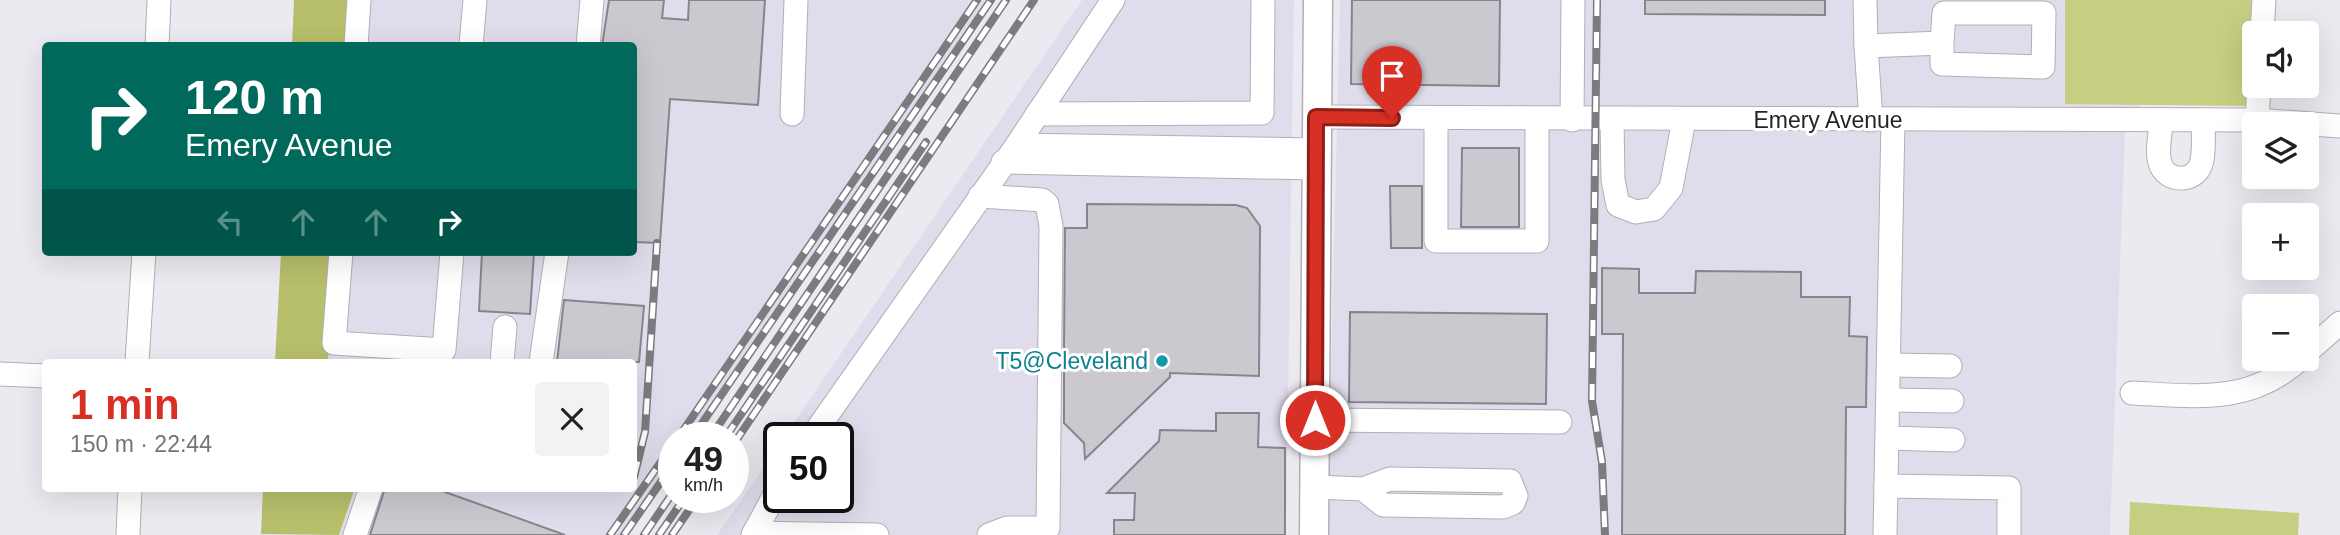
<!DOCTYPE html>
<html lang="en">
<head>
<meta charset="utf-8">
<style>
	:root { --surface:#fff; --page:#f2f2f2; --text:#202124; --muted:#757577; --accent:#d93025 }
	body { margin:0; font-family:Arial,sans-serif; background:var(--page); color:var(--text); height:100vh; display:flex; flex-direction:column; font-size:26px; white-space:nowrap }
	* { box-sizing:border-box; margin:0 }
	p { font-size:23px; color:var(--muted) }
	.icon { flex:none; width:38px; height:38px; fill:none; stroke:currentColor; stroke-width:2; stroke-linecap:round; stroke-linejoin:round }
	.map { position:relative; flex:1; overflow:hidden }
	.details { position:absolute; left:42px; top:359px; width:595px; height:133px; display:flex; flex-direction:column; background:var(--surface); border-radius:7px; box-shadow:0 7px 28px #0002 }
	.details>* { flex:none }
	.banner { position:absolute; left:42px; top:42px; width:595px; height:214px; border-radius:7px; box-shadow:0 7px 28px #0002; background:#00695c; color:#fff; overflow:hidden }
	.fabs { position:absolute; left:2242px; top:21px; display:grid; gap:14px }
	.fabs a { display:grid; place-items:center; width:77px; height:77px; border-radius:7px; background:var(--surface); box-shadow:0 7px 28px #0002; font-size:35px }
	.speed { position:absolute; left:658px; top:422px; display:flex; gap:14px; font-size:35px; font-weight:700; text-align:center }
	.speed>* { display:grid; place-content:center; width:91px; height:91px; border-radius:50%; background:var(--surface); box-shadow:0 7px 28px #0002; line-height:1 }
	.speed small { font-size:18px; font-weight:400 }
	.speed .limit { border:4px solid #111; border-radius:10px; background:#fff; color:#111 }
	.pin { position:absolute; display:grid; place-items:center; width:60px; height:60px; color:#fff; margin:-72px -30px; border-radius:50% 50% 50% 0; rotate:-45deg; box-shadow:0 0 7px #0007 }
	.pin .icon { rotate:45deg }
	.me { position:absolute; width:77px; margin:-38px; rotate:0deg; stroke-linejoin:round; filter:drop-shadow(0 0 5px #0008) }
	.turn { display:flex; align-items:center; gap:24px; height:147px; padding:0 28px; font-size:32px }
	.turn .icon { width:91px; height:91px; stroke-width:2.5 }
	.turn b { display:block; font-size:49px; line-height:60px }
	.lanes { display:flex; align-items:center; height:66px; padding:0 28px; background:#0003; justify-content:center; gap:35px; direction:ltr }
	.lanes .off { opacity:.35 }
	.round { display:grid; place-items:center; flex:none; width:74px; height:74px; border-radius:7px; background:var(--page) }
	.headline { display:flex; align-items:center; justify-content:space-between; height:119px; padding:0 28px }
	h1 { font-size:42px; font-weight:600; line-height:52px; color:var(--accent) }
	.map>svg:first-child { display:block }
	.built { fill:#e1dceb }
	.green { fill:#c6ce82 }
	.forest { fill:#b7bf6b }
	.building { fill:#cbc8d0; stroke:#87858c; stroke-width:2 }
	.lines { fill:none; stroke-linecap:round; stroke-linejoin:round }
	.minor-casing { stroke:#b1afb6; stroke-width:25 }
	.major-casing { stroke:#b1afb6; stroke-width:31 }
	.minor { stroke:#fff; stroke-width:23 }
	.major { stroke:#fff; stroke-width:28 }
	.rail-casing { stroke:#7c7b80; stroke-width:8 }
	.rail { stroke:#fff; stroke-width:5; stroke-dasharray:16; stroke-linecap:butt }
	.route-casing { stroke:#8d1f18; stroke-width:18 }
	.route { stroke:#d93025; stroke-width:12 }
	.culture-dot { fill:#0f9aa8; stroke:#fff; stroke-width:2.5 }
	.labels { text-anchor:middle; stroke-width:6; stroke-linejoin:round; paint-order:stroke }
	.street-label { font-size:23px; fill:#242326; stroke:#fff }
	.culture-label { font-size:23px; fill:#0d838f; stroke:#fff; text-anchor:end }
</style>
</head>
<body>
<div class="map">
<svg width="2340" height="535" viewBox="0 0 2340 535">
	<rect width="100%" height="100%" fill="#eceaf1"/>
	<g class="built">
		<polygon points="349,0 990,0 694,437 674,438 674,468 629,535 339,535 355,488 634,488 634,362 328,362 334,252 634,252 634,46 346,45"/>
		<polygon points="1082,0 1294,0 1286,535 717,535 779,445 779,497 838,497 838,438 784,437"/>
		<polygon points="1340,0 2149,0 2141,108 2125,132 2110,535 1327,535"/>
	</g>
	<g class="green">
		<polygon points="2065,0 2253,0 2247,106 2065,104"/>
		<polygon points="2130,502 2299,513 2298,535 2129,535"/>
	</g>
	<g class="forest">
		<polygon points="294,0 349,0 346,45 292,46"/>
		<polygon points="281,252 334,252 328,362 275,362"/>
		<polygon points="263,488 355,488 339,535 261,534"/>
	</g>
	<g class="building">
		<polygon points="609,0 664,0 662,18 688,20 689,0 765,0 758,105 670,99 660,243 634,242 634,46 602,46"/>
		<polygon points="1352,0 1500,0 1499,86 1351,84"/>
		<polygon points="1645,0 1825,0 1825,15 1645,14"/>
		<polygon points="1462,148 1519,148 1519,227 1461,227"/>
		<polygon points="1390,186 1422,186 1422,248 1391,248"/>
		<polygon points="1087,204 1236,205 1247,208 1260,226 1259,376 1170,373 1170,377 1085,459 1084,443 1064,423 1064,349 1065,228 1087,228"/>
		<polygon points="482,252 534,252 530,314 479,311"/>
		<polygon points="1602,268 1639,269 1639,293 1695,293 1696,271 1801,272 1801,297 1850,297 1849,336 1867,337 1866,407 1846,407 1845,535 1622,535 1623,334 1602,334"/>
		<polygon points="564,300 644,306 639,362 557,362"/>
		<polygon points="1350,312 1547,314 1546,404 1349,402"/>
		<polygon points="1216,413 1259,413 1258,447 1285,448 1285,535 1114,535 1114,520 1134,520 1135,493 1107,493 1159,441 1160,430 1216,431"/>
		<polygon points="385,488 434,488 565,535 370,535"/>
	</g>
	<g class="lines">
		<defs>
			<g id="minor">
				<polyline points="1865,0 1866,46"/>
				<polyline points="2262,33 2264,0"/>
				<polyline points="157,46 159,0"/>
				<polyline points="356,46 359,0"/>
				<polyline points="471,46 475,0"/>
				<polyline points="588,46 592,0"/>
				<polyline points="792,114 796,0"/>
				<polyline points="1037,114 1262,113 1263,0"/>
				<polyline points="1316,117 2257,120 2340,126"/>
				<polyline points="1436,118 1436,241 1537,241 1537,119"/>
				<polyline points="1572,120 1573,0"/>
				<polyline points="1612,120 1613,180 1618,205 1636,212 1654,209 1671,188 1684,120"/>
				<polyline points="1871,120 1866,46 1942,43 1944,13 2044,13 2043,67 1942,64 1942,43"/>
				<path d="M2161 120C2161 133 2156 151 2160 163 2166 183 2195 183 2201 164 2205 151 2203 133 2203 120"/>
				<polyline points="2257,120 2259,86"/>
				<polyline points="1017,145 1316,150"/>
				<polyline points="1003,162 1316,168"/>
				<polyline points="980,196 1042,200 1047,204 1051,226 1048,528 1007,528 989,535"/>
				<polyline points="341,252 334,343 444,350 452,252"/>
				<polyline points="2306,353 2340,323"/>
				<polyline points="137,362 144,252"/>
				<polyline points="502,362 505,327"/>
				<polyline points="541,362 557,252"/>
				<polyline points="1889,365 1950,366"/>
				<polyline points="0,374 46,376"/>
				<path d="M2132 393C2196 396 2249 405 2300 359"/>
				<polyline points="1888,400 1952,401"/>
				<polyline points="1315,420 1560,422"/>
				<polyline points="811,438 1017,145 1113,0"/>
				<polyline points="1888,438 1953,440"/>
				<polyline points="1886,486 2009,488 2009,535"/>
				<polyline points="1315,487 1363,489 1390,479 1510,481 1516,496 1513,503 1503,507 1383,505 1363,489"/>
				<polyline points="754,533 877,535"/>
				<polyline points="128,535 130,488"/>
				<polyline points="355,535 371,488"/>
				<polyline points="753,535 779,487"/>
				<polyline points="1885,535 1893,120"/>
			</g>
			<polyline id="major" points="1314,535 1318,0"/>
		</defs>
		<use href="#minor" class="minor-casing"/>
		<use href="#major" class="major-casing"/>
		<use href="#minor" class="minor"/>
		<use href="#major" class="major"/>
		<defs>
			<g id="rail">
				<polyline points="1597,0 1592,401 1602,462 1605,535"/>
				<polyline points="678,438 977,0"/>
				<polyline points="692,438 991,0"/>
				<polyline points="710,438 1006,0"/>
				<polyline points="725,438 926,142"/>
				<polyline points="733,445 1034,0"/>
				<polyline points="634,477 645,432 657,243"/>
				<polyline points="610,535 674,443"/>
				<polyline points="624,535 674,463"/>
				<polyline points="644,535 674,491"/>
				<polyline points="659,535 685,497"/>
				<polyline points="672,535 698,497"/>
			</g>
		</defs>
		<use href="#rail" class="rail-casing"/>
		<use href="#rail" class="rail"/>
	</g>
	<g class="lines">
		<defs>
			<polyline id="route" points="1315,420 1316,117 1392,118"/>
		</defs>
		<use href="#route" class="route-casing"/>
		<use href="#route" class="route"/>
	</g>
	<circle class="culture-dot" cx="1162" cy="361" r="7"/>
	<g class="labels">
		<g class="street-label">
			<text x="1828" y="128">Emery Avenue</text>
		</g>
		<g class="culture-label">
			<text x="1148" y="369">T5@Cleveland</text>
		</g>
	</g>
</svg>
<div class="fabs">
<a><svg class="icon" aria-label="sound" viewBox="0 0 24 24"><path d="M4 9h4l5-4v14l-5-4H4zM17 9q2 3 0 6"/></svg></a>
<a><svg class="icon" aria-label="layers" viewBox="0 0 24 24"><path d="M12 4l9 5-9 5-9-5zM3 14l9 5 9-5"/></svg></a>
<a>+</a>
<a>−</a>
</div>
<div class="speed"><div>49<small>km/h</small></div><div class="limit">50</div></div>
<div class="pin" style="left:1392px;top:118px;background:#d93025"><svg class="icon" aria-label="arrive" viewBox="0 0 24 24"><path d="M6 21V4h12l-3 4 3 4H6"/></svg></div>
<svg class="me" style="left:1315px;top:420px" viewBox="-20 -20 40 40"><circle r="17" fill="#d93025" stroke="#fff" stroke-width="3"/><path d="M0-11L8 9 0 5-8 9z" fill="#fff"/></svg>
<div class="banner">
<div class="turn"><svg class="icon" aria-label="right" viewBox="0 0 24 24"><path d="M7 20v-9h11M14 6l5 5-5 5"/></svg><div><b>120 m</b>Emery Avenue</div></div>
<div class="lanes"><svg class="icon off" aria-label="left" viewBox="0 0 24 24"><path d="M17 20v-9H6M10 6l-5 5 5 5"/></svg><svg class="icon off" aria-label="ahead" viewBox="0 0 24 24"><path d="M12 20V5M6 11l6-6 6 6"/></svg><svg class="icon off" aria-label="ahead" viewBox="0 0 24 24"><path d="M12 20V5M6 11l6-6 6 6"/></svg><svg class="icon" aria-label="right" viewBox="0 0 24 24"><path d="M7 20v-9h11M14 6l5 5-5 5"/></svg></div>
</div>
<section class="details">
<div class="headline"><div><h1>1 min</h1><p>150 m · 22:44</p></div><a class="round"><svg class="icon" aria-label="close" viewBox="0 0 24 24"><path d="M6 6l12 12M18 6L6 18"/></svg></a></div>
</section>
</div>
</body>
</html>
